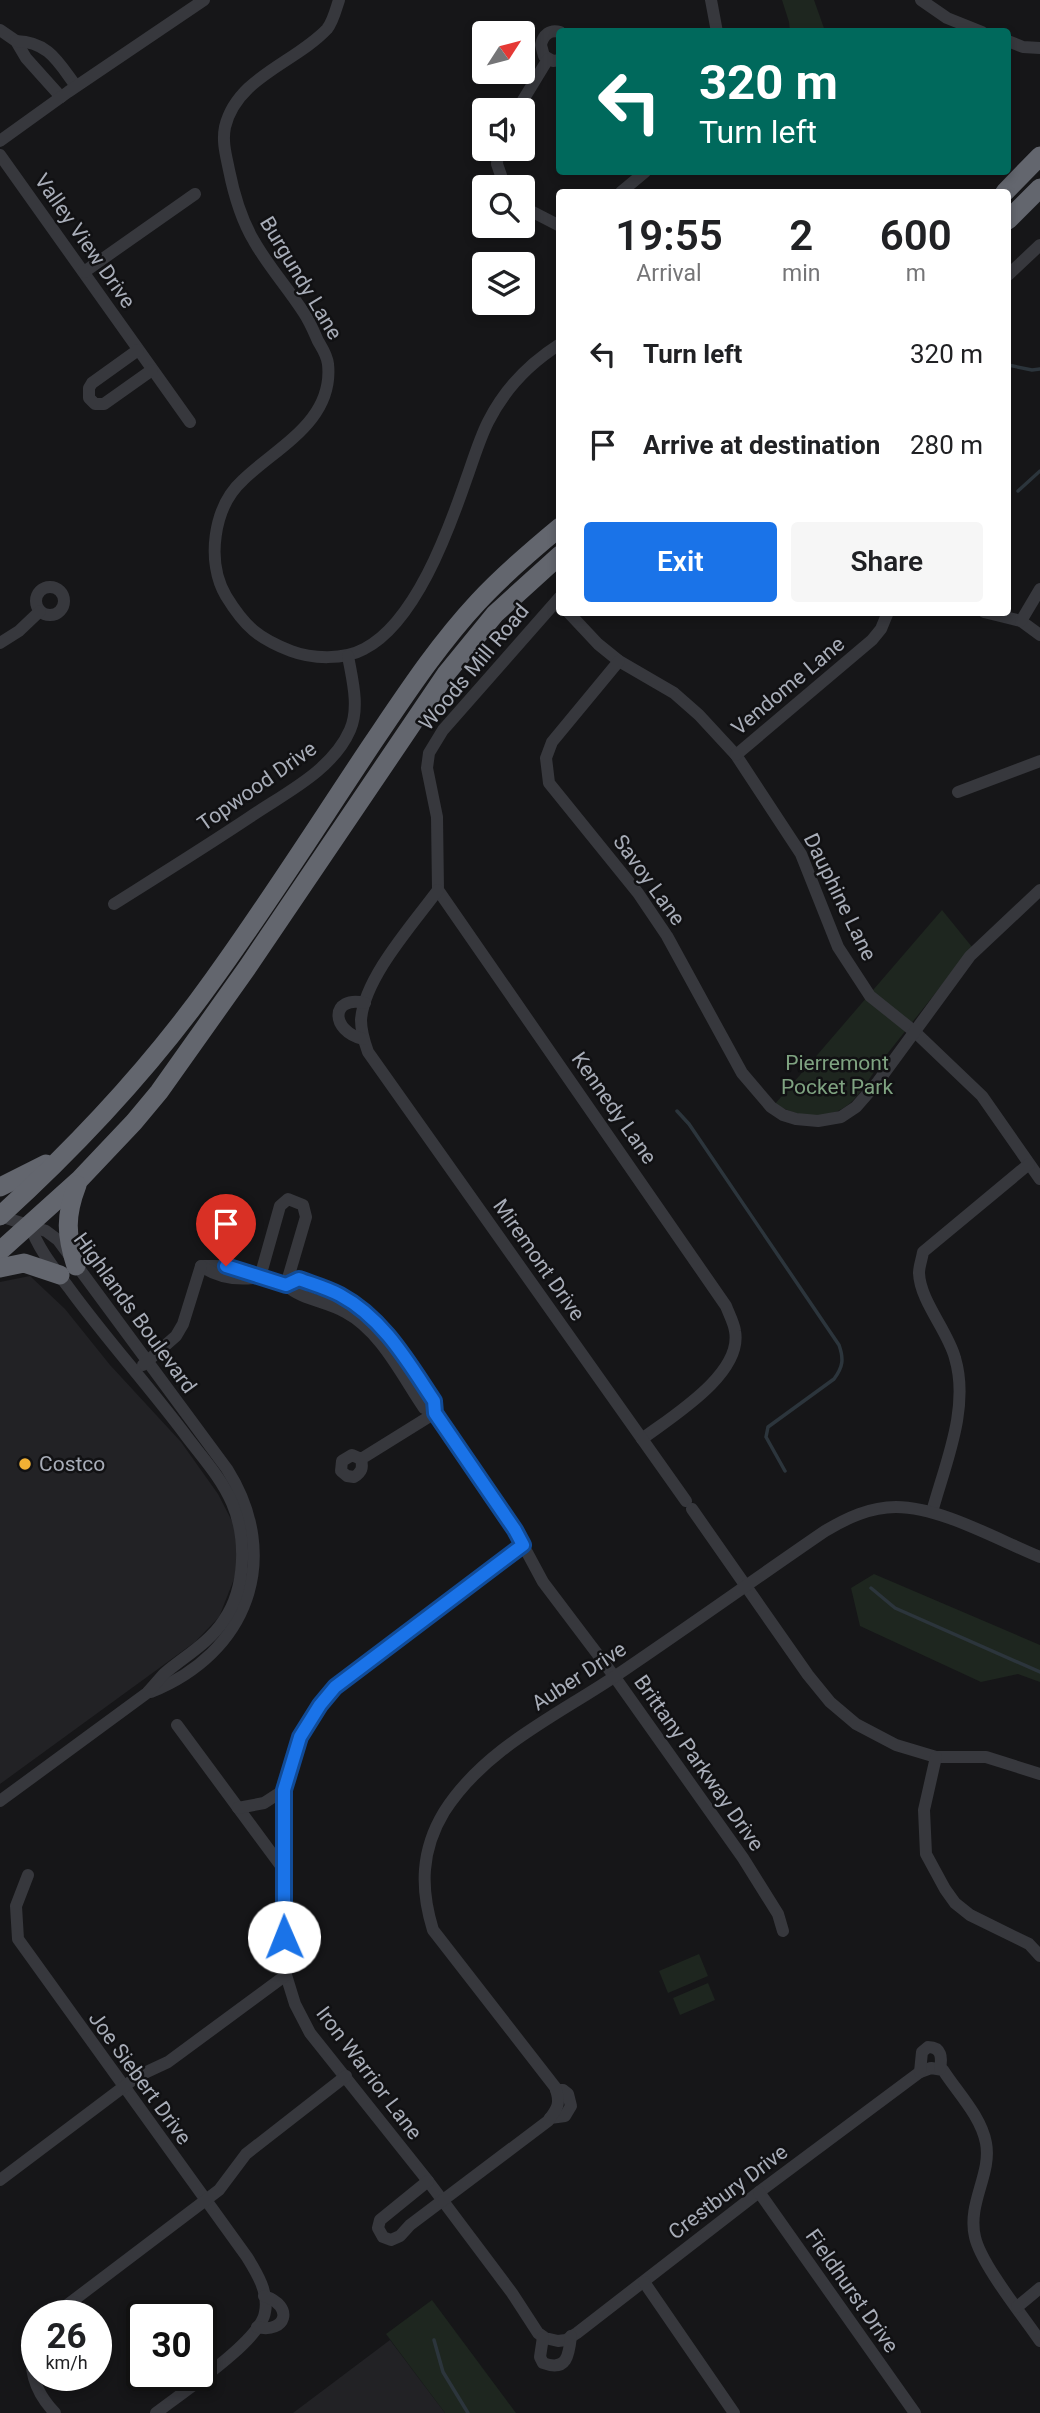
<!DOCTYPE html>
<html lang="en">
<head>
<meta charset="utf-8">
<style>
	:root { --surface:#fff; --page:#f6f6f6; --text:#202124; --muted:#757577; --accent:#1a73e8 }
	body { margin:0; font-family:Roboto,sans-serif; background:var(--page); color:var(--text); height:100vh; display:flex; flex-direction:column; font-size:26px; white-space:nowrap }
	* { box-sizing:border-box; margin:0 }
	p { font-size:23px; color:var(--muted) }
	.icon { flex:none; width:38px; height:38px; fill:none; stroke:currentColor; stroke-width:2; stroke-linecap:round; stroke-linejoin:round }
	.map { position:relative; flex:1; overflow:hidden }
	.panel { position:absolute; left:556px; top:189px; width:455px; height:427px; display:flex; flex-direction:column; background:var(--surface); border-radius:7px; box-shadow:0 4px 10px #0003 }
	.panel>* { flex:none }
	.hud { position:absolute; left:556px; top:28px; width:455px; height:147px; border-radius:7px; box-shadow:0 4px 10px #0003; background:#00695c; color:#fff; overflow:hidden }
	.needle { width:46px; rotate:54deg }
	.buttons { position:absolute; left:472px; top:21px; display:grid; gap:14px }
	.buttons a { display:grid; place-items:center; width:63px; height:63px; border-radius:7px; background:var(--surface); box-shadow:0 4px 10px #0003; font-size:35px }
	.speed { position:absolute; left:21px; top:2300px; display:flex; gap:14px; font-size:35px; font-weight:700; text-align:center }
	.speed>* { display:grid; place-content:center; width:91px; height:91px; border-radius:50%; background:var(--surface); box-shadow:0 4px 10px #0003; line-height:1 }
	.speed small { font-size:18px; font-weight:400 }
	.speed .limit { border:4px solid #111; border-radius:10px; background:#fff; color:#111 }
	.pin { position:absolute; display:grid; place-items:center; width:60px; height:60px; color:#fff; margin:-72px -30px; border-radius:50% 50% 50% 0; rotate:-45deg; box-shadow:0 0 7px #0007 }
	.pin .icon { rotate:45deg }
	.me { position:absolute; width:77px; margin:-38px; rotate:359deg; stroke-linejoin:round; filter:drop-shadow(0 0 5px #0008) }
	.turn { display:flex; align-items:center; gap:24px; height:147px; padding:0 28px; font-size:32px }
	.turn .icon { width:91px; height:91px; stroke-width:2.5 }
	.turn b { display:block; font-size:49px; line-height:60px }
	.eta { display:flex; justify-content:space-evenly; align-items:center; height:119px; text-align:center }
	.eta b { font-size:42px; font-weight:600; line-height:49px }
	.primary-button { display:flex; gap:14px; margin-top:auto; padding:14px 28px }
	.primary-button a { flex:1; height:80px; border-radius:7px; background:var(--accent); color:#fff; font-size:28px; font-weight:600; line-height:80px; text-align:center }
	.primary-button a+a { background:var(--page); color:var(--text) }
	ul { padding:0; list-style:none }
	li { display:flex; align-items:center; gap:21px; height:91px; padding:0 28px }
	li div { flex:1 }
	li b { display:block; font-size:26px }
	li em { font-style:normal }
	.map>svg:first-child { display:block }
	.built { fill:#222225 }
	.green { fill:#1e261f }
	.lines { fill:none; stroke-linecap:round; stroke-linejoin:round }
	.stream { stroke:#2c353c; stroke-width:3.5 }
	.minor { stroke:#37383d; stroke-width:12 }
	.highway { stroke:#63666e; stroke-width:19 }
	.route-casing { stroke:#114b97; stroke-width:18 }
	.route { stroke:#1a73e8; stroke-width:12 }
	.poi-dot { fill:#f2b134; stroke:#111113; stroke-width:2.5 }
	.labels { text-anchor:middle; stroke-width:5; stroke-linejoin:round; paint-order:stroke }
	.street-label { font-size:21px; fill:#a8adb8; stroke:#111113 }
	.park-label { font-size:21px; fill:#7fa381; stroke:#111113 }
	.poi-label { font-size:21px; fill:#a8adb8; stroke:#111113; text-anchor:start }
</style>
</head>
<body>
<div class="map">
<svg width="1040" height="2413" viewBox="0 0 1040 2413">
	<rect width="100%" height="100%" fill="#161618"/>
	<g class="built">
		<polygon points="30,1276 65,1309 110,1365 181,1442 218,1494 236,1529 236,1574 219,1617 195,1642 0,1784 0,1282"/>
		<polygon points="390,2340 445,2413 293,2413"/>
	</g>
	<g class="green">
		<polygon points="782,0 814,0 825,31 790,31 789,22"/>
		<path d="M942 910 972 947C943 984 913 1021 884 1058 870 1075 859 1102 838 1111 817 1120 794 1115 775 1104Z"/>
		<polygon points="874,1574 1040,1645 1040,1682 1018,1674 981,1682 860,1626 851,1588"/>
		<polygon points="699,1954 708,1976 668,1993 659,1971"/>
		<polygon points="708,1983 715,2000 680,2015 673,1998"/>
		<polygon points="432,2300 516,2413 445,2413 386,2334"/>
	</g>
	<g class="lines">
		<g class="stream">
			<polyline points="1008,365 1032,370 1040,369"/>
			<polyline points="1018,491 1040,471"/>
			<path d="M677 1111 689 1124 839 1345C844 1359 843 1367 834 1379L768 1427 766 1437 785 1471"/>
			<polyline points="871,1588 895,1608 1040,1672"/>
			<polyline points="434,2340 443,2372 468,2413"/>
		</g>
		<g class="minor">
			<path d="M339 0C336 9 333 22 327 29 295 63 237 77 225 127 222 142 226 155 229 170 234 195 241 219 254 241 268 266 288 288 304 313 310 322 314 332 318 341 322 348 327 355 328 364 334 421 277 447 243 480 213 507 206 562 226 596 245 627 258 638 291 651 312 659 344 660 364 649 415 623 448 532 466 480 473 461 479 440 488 422 504 390 530 363 560 344"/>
			<polyline points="711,0 717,32"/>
			<polyline points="921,0 947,18 982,32"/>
			<polyline points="0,30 16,41 26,58 61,97"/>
			<path d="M16 41C49 42 58 62 76 86"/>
			<polyline points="1008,41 1023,47 1040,48"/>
			<path d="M560 60 553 61 544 56 541 45C543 35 550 29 560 32"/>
			<polyline points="517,110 548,59"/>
			<polyline points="0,141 68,92 204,0"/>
			<polyline points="498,149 497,164 505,187"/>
			<polyline points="0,155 190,422"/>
			<polyline points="621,192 645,172"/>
			<polyline points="523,207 560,226"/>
			<polyline points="84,272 195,194"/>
			<polyline points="1008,275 1040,245"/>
			<polyline points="138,350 92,383 89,388 89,398 95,404 104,404 152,370"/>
			<circle cx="50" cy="601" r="14"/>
			<path d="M560 597 443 730 429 753 427 768 437 817 438 890 726 1306C729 1314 734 1323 735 1331 743 1374 671 1417 642 1439"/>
			<polyline points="568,612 598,644 619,661 674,693 699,715 736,755 801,854 838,947 870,996 915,1032 982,1096 1040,1179"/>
			<polyline points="984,612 1021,621 1040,635"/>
			<polyline points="1021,621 1040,589"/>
			<polyline points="0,643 19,631 40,611"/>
			<polyline points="619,661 552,742 546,758 549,783 638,893 667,936 742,1073 771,1107 783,1115 796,1119 818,1121 841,1117 856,1107 877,1083 970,956 1040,890"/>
			<polyline points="736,755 872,640 881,629 888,612"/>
			<polyline points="958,792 1040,761"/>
			<path d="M438 890C413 924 364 978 361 1020 361 1032 364 1041 368 1052L686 1501"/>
			<path d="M114 904C160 875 205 847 250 817 285 793 332 771 350 730 360 707 352 679 348 656"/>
			<path d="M363 1039C330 1031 330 995 365 1003"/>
			<path d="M0 1216 46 1231 58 1240 227 1469C283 1558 248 1653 151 1692"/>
			<path d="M201 1266H226L286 1285C302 1300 326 1301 345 1312 381 1331 402 1376 424 1408L435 1413 515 1530 543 1582 614 1676 743 1858 778 1914 783 1931"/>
			<path d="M204 1268C219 1277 235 1280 253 1278"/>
			<polyline points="260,1277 280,1206 288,1199 303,1205 306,1217 286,1285"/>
			<path d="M286 1285 299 1279C312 1284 327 1288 340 1295 383 1318 408 1362 434 1401L435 1413"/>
			<polyline points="143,1365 176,1336 183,1324 201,1266"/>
			<path d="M361 1459C363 1468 362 1472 354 1477L347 1476 341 1471 342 1461 352 1455 361 1459 435 1413"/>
			<polyline points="692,1509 808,1675 830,1702 856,1724 896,1745 936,1757 986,1757 1040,1774"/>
			<path d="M932 1512C945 1464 970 1408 955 1358 948 1331 920 1301 919 1273 919 1266 922 1259 923 1252L1029 1164"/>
			<path d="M523 1545 335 1687 320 1705 300 1737 284 1790 282 1918 286 1975 295 2004 310 2033 428 2181 512 2293 538 2333 545 2338 558 2341 566 2340 577 2333 759 2192 920 2072 931 2068 943 2070C957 2092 981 2116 986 2143 992 2174 967 2203 975 2237 981 2264 1023 2316 1040 2341"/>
			<polyline points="177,1725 284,1870"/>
			<polyline points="936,1757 924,1810 926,1854 945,1889 955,1903 970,1915 1029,1944 1040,1956"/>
			<path d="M0 1801 147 1693C153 1687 159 1679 165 1673 185 1656 209 1643 224 1620 246 1588 247 1538 232 1503 222 1479 203 1458 187 1437 149 1386 106 1339 69 1288 54 1268 38 1249 30 1225"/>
			<polyline points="238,1808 264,1803 284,1790"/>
			<path d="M28 1875 16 1906 18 1939 247 2257C257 2273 269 2293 265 2312 261 2341 180 2394 156 2413"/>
			<path d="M920 2072 922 2052 928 2047C942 2047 942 2058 940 2069"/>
			<polyline points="550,2118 565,2116 571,2106 568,2094 563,2090 556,2090"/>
			<polyline points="0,2180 138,2076 168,2062 286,1975"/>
			<path d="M428 2181 380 2220 378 2228 383 2237 391 2240 400 2236 410 2225 548 2121C558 2108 561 2103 555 2087L433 1930C420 1888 421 1850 444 1812 484 1749 554 1717 614 1677 685 1629 755 1579 825 1531 847 1518 870 1507 896 1507 941 1507 998 1540 1040 1557"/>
			<polyline points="759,2192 915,2413"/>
			<polyline points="644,2282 734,2413"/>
			<polyline points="1017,2307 1040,2288"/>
			<polyline points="54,2315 219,2190 246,2154 346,2076"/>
			<path d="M257 2327C286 2334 295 2306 264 2296"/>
			<path d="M37 2337C25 2366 35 2392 55 2413"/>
			<path d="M543 2337 540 2357 543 2363C567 2372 569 2355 571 2336"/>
		</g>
		<g class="highway">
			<polyline points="1005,192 1040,156"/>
			<polyline points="1008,220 1040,188"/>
			<polyline points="0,1187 46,1164"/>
			<path d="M0 1216C79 1144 151 1067 213 980 268 904 318 825 370 747 404 697 437 646 478 602 503 575 531 551 560 527"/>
			<polyline points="0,1251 80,1179 134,1122 159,1092 247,968 446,674 495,614 560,555"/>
			<path d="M76 1266C66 1235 65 1216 77 1185"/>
			<polyline points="0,1268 24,1263 60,1275"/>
		</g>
	</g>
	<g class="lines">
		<defs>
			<path id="route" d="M226 1266 286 1285 299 1279C312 1284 327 1288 340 1295 383 1318 408 1362 434 1401L435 1413 515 1530 523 1545 335 1687 320 1705 300 1737 284 1790V1937"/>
		</defs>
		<use href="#route" class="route-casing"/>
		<use href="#route" class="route"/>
	</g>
	<circle class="poi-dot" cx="25" cy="1464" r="7"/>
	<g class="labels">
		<g class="street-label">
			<text transform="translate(85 241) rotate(55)" y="7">Valley View Drive</text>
			<text transform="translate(301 278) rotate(59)" y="7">Burgundy Lane</text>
			<text transform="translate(474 667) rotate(-50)" y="7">Woods Mill Road</text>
			<text transform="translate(788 686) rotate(-40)" y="7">Vendome Lane</text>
			<text transform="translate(257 786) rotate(-35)" y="7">Topwood Drive</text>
			<text transform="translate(649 880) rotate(54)" y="7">Savoy Lane</text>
			<text transform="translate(840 897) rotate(64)" y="7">Dauphine Lane</text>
			<text transform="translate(614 1108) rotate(55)" y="7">Kennedy Lane</text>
			<text transform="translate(539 1260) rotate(55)" y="7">Miremont Drive</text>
			<text transform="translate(135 1313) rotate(54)" y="7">Highlands Boulevard</text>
			<text transform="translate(579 1676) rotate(-33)" y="7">Auber Drive</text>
			<text transform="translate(699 1763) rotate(55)" y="7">Brittany Parkway Drive</text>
			<text transform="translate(369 2073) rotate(53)" y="7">Iron Warrior Lane</text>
			<text transform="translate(140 2078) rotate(54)" y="7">Joe Siebert Drive</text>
			<text transform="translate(728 2192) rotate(-37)" y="7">Crestbury Drive</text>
			<text transform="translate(852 2291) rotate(55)" y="7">Fieldhurst Drive</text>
		</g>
		<g class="park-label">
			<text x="837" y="1070">Pierremont<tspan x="837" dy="24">Pocket Park</tspan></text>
		</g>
		<g class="poi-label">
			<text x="39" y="1471">Costco</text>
		</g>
	</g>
</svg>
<div class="buttons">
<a><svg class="needle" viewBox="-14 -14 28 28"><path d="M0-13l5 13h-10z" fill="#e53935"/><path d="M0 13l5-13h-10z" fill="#757577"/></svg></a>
<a><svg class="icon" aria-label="sound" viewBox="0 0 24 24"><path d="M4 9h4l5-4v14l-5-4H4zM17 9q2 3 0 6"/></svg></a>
<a><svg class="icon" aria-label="search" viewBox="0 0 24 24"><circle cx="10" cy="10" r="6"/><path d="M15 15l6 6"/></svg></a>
<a><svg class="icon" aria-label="layers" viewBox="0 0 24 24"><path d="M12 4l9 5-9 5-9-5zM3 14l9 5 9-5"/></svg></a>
</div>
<div class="speed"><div>26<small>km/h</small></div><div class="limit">30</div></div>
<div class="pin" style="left:226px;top:1266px;background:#d93025"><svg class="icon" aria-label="arrive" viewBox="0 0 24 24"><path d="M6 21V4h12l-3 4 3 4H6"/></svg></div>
<svg class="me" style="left:284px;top:1937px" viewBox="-20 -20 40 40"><circle r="19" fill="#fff"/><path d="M0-13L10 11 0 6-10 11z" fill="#1a73e8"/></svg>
<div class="hud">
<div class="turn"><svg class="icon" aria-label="left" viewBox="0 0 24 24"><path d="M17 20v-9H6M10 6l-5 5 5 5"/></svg><div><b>320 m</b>Turn left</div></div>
</div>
<section class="panel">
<div class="eta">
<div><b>19:55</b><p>Arrival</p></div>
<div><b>2</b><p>min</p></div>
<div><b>600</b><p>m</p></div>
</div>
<ul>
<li><svg class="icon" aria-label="left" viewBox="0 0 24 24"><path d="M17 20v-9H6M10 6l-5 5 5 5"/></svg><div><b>Turn left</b></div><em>320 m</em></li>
<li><svg class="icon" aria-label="arrive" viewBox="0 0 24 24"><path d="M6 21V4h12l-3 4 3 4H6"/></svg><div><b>Arrive at destination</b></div><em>280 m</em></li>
</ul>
<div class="primary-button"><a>Exit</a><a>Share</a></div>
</section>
</div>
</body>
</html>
